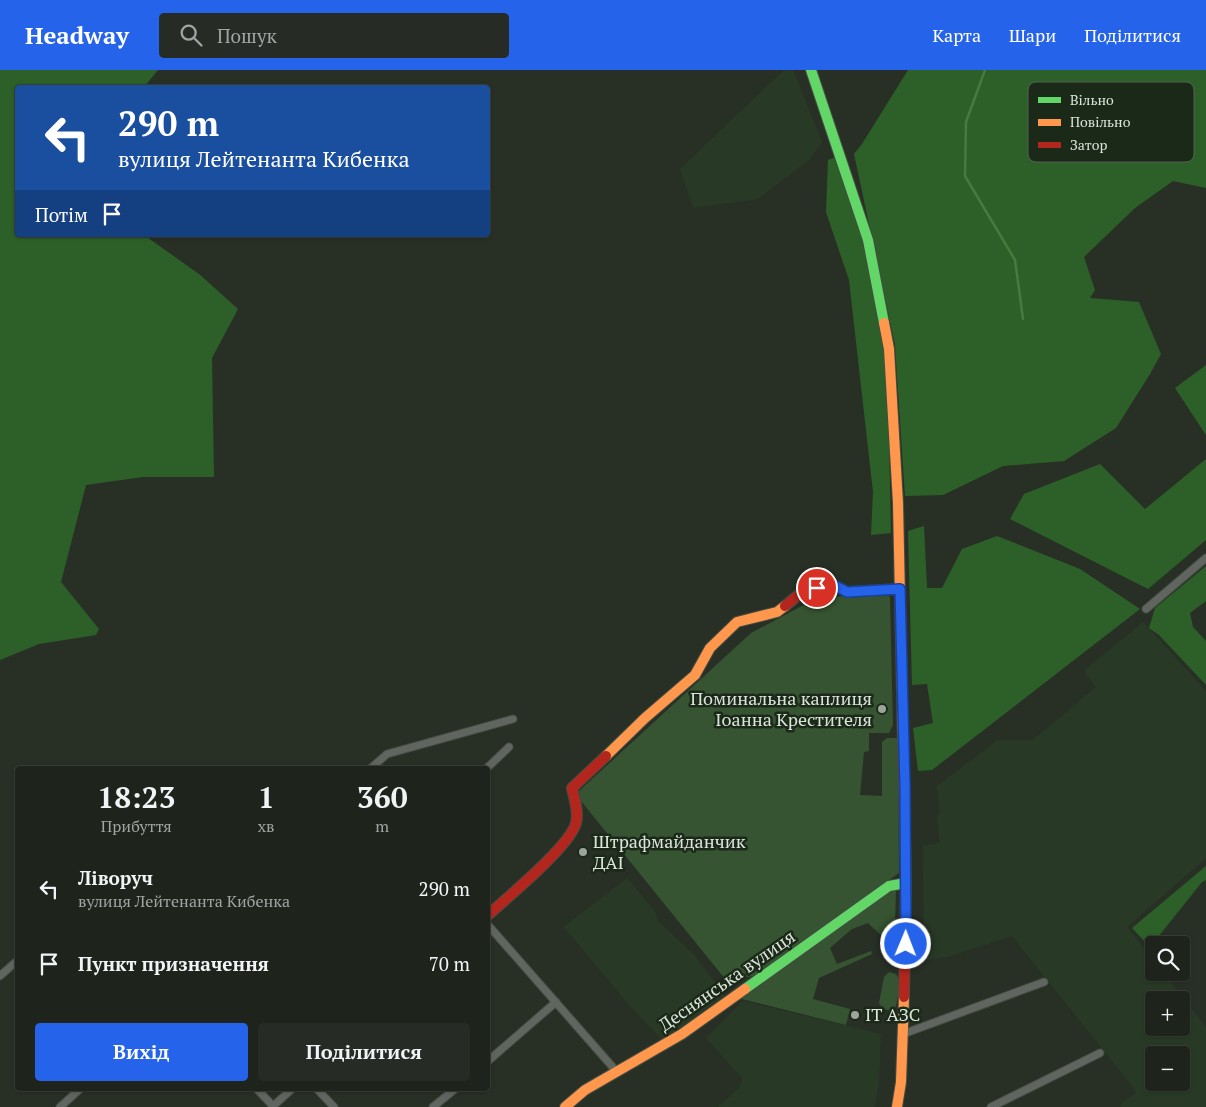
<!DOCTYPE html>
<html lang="uk">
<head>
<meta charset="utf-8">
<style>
	:root { --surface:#1e241c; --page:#262c25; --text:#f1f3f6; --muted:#a1a4a3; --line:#3c413b; --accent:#2563eb }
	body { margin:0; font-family:"PT Serif",serif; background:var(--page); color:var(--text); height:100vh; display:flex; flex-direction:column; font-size:19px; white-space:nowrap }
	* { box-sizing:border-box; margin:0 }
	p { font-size:16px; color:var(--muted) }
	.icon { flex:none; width:28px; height:28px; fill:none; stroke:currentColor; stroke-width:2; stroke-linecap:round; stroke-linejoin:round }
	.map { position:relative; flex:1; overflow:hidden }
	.sheet { position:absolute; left:15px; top:696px; width:475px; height:325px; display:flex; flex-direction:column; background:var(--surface); border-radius:5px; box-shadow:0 1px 4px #0004,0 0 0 1px var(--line) }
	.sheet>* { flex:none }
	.top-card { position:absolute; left:15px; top:15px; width:475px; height:152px; border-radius:5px; box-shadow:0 1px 4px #0004,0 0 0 1px var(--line); background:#1a4fa0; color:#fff; overflow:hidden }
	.tools { position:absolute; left:1145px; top:866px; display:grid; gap:10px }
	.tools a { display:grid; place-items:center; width:45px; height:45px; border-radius:5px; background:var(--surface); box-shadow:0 1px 4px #0004,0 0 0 1px var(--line); font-size:25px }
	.pin { position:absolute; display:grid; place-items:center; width:42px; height:42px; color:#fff; margin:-21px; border:2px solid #fff; border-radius:50%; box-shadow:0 1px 5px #0007 }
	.me { position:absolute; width:55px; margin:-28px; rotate:1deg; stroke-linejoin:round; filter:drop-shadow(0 0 4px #0008) }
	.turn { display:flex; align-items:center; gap:18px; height:105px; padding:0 20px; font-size:22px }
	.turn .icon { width:65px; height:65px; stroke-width:2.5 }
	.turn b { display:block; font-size:35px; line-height:42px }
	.then { display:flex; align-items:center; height:48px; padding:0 20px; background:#0003; gap:10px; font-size:19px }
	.eta { display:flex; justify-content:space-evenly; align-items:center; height:85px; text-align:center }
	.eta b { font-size:30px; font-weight:700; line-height:35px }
	.primary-button { display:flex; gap:10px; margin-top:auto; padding:10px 20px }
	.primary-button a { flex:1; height:58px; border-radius:5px; background:var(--accent); color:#fff; font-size:20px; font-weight:700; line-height:58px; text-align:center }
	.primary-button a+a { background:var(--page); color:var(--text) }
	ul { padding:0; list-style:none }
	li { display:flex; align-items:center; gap:15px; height:75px; padding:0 20px }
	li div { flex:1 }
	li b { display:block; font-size:19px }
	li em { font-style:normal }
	header { display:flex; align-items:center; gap:30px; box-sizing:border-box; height:70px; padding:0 25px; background:var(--accent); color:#fff }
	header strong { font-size:24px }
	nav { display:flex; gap:28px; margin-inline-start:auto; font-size:18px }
	.search { width:350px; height:45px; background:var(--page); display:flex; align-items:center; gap:12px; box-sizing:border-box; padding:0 18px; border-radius:5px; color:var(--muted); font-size:19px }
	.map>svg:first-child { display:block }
	.built { fill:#283a26; fill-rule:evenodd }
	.green { fill:#365431 }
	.forest { fill:#2d6028 }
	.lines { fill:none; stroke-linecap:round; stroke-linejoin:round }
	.stream { stroke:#467a3f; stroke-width:2.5 }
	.street-casing { stroke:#454d44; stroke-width:9 }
	.fast-casing { stroke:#454d44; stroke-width:12 }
	.slow-casing { stroke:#454d44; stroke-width:12 }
	.jam-casing { stroke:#454d44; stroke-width:12 }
	.street { stroke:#60665f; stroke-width:7 }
	.fast { stroke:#63d668; stroke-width:10 }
	.slow { stroke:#ff974d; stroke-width:10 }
	.jam { stroke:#b3261e; stroke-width:10 }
	.route-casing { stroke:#184099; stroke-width:12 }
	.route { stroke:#2563eb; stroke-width:9 }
	.poi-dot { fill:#9ca59b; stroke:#1b2919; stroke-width:2 }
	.labels { text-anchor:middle; stroke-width:5; stroke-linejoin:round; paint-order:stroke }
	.poi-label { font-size:18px; fill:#dbe4da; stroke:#1b2919; text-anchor:start }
	.street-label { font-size:18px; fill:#dbe4da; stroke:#1b2919 }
	.key { fill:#1b2919; stroke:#556153; stroke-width:1 }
	.key-label { font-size:14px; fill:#dbe4da }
</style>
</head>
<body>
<header>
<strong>Headway</strong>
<div class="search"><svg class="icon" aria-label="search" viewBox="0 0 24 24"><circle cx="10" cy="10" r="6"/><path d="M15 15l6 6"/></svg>Пошук</div>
<nav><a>Карта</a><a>Шари</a><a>Поділитися</a></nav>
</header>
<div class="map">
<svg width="1206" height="1037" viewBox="0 0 1206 1037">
	<rect width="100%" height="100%" fill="#283026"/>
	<g class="built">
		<polygon points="784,0 793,0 822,72 810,89 758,129 693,138 680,99"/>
		<path d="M1143 552 1206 621V788L1127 857 1154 891V902L1163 903 1206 957V1037H1122L1120 1034 1136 1023 1130 1013 1012 866 948 887 924 890 923 776 940 773 937 745 940 744 937 716 998 670H1033L1096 617 1086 605 1085 600ZM1154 930H1181V958H1154ZM1154 985H1181V1012H1154Z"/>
		<polygon points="627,808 655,842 658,851 695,886 725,926 663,970 630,936 564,857"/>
		<polygon points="743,931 881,964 879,1011 875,1037 718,1037 739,1018 743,1009 706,968"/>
	</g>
	<g class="green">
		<polygon points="882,522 890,527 893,655 889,663 869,663 869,681 864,682 860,725 882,726 882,672 887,668 898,668 899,803 753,906 738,908 730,915 581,731 579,721 751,563 815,529"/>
		<polygon points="889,819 896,820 895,855 889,868 884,868 868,853 852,859 830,878 837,894 871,881 872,884 819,908 813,929 850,939 846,955 738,928"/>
		<path d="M889 902C892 903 895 903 897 905 901 912 898 934 894 940 887 941 882 939 879 933L884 907Z"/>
	</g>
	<g class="forest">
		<polygon points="0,0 158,0 144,17 18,18 18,165 144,165 199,204 238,239 212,288 214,407 143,407 86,415 61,512 99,559 96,565 39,574 0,590"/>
		<polygon points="908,0 1206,0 1206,118 1173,111 1135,138 1084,187 1095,220 1090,228 1139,232 1161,284 1150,304 1116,358 1064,391 1003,396 943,425 905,426 895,275 854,84 862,74"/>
		<polygon points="836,87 864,173 887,279 891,463 871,465 873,422 849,210 826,142 828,90"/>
		<polygon points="1206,295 1206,365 1175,318"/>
		<polygon points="1206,389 1206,470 1148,519 1010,449 1024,424 1100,394 1145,439"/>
		<polygon points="924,456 927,518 942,518 962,479 997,466 1080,499 1140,539 932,700 918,701 913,658 933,653 927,614 912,615 908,461"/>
		<polygon points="1206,496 1206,531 1190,543 1193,557 1206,571 1206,615 1159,565 1149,558 1155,538"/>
		<polygon points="1206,796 1206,810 1202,812 1150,877 1132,858"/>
	</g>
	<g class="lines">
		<polyline class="stream" points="985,0 966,52 965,106 1015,190 1023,249"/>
		<defs>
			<g id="street">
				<polyline points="1146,539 1206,488"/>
				<polyline points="370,699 387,684 513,649"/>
				<polyline points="486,699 509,677"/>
				<polyline points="488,855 617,1002"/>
				<polyline points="0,906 18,890"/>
				<polyline points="903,964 1044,912"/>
				<polyline points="488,991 556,932"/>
				<polyline points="257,1019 273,1036"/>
				<polyline points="317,1019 334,1037"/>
				<polyline points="60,1037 80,1019"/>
				<polyline points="272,1037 292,1019"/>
				<polyline points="433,1037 455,1019"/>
				<polyline points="991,1037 1100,983"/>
			</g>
			<g id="fast">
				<polyline points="811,0 868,170 884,253"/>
				<polyline points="745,919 889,816 906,813"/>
			</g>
			<g id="slow">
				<polyline points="884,253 889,279 898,433 903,671"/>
				<polyline points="606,686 645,648 695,605 710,578 737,552 777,542 785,536"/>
				<polyline points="565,1037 585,1020 682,964 745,919"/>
				<polyline points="897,1037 901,1012 904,927"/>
			</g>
			<g id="jam">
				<polyline points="785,536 802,522 832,514 847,522 900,519"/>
				<polyline points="903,671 906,813 904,927"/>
				<path d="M488 845C508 827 570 776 576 753 579 742 574 728 572 718L606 686"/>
			</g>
		</defs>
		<use href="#street" class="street-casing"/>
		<use href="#fast" class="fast-casing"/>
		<use href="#slow" class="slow-casing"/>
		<use href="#jam" class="jam-casing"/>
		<use href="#street" class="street"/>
		<use href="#fast" class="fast"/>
		<use href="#slow" class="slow"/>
		<use href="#jam" class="jam"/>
	</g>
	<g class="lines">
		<defs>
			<polyline id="route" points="817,518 832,514 847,522 900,519 905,718 906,874"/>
		</defs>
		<use href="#route" class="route-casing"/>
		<use href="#route" class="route"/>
	</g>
	<g class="poi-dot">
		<circle cx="882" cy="639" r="5"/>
		<circle cx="583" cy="782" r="5"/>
		<circle cx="855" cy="945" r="5"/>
	</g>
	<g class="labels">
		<g class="poi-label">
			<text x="872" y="635" text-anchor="end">Поминальна каплиця<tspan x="872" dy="21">Іоанна Крестителя</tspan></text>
			<text x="593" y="778">Штрафмайданчик<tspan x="593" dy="21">ДАІ</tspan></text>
			<text x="865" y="951">ІТ АЗС</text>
		</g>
		<g class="street-label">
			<text transform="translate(727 911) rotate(-35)" y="6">Деснянська вулиця</text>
		</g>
	</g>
	<rect x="1028" y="12" width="166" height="80" rx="8" class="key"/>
	<rect x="1038" y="27" width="23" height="6" fill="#63d668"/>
	<rect x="1038" y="49" width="23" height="7" fill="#ff974d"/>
	<rect x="1038" y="72" width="23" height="6" fill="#b3261e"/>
	<g class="key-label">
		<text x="1070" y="35">Вільно</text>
		<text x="1070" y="57">Повільно</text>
		<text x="1070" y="80">Затор</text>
	</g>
</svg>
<div class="tools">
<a><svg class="icon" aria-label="search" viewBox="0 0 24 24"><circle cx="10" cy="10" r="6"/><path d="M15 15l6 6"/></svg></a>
<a>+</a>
<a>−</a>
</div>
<div class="pin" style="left:817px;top:518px;background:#d93025"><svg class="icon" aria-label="arrive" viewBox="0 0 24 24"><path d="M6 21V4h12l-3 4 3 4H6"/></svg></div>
<svg class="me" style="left:906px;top:874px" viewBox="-20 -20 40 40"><circle r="17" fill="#2563eb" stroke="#fff" stroke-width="3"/><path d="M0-11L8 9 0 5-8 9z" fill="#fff"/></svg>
<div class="top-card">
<div class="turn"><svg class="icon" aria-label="left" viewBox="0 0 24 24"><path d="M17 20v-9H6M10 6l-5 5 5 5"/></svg><div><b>290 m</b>вулиця Лейтенанта Кибенка</div></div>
<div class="then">Потім<svg class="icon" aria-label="arrive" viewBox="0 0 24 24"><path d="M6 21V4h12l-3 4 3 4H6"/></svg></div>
</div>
<section class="sheet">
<div class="eta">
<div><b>18:23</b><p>Прибуття</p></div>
<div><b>1</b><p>хв</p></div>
<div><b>360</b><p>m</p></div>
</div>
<ul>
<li><svg class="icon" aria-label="left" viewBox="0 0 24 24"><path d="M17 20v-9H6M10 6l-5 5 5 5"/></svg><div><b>Ліворуч</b><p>вулиця Лейтенанта Кибенка</p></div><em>290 m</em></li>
<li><svg class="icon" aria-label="arrive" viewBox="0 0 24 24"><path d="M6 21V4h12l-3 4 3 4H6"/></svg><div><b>Пункт призначення</b></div><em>70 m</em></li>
</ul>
<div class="primary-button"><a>Вихід</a><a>Поділитися</a></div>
</section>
</div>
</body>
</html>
